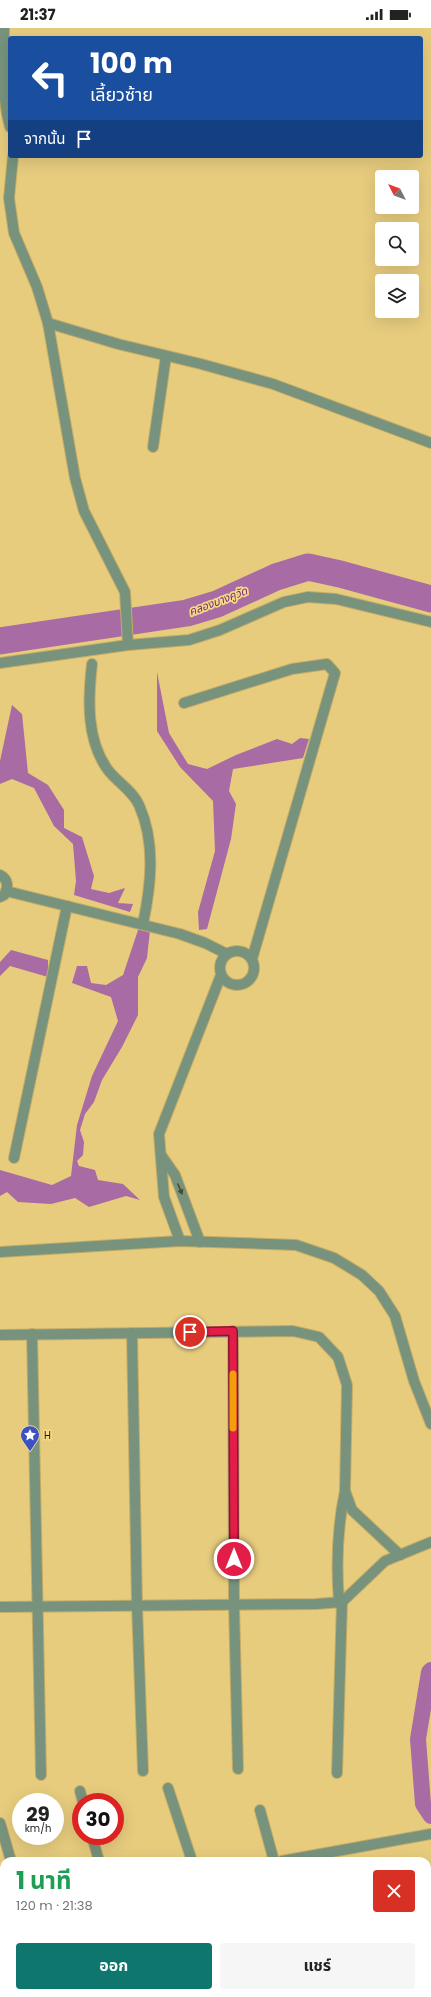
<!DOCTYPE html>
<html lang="th">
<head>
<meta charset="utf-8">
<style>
	:root { --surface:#fff; --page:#f6f6f6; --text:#222; --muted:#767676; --accent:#0f766e }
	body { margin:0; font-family:Poppins,"Noto Sans Thai",sans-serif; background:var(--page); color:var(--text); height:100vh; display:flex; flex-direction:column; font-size:15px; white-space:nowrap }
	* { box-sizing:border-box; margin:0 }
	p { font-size:13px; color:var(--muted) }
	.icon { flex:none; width:22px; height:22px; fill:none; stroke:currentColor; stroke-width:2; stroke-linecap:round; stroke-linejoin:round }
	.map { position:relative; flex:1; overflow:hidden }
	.side { position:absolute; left:0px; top:1829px; width:431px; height:140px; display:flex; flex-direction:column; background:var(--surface); border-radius:12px 12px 0 0; box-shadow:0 4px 16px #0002 }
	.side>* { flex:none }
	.guide { position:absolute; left:8px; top:8px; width:415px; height:122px; border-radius:4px; box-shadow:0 4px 16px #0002; background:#1a4fa0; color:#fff; overflow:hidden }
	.needle { width:26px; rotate:312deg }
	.tools { position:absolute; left:375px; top:142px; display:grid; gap:8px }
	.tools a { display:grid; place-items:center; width:44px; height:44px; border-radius:4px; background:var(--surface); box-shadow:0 4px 16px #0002; font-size:20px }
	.speed { position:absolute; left:12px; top:1765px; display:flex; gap:8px; font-size:20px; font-weight:700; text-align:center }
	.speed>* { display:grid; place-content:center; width:52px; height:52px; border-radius:50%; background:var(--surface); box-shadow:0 4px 16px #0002; line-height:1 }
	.speed small { font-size:10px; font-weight:400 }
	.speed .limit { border:6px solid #d22; background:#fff; color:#111 }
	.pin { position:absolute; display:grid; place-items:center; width:34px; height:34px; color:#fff; margin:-17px; border:2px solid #fff; border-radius:50%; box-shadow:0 1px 4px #0007 }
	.me { position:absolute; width:44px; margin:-22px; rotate:0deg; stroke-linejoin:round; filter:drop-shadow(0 0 3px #0008) }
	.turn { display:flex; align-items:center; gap:14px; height:84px; padding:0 16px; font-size:18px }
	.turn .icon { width:52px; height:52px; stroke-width:2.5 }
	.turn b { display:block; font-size:28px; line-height:34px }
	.then { display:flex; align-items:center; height:38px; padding:0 16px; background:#0003; gap:8px; font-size:15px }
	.round { display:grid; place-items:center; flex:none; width:42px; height:42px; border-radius:4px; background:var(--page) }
	.overview { display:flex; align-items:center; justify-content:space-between; height:68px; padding:0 16px }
	h1 { font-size:24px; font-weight:700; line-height:30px; color:#1e9e55 }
	.action { display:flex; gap:8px; margin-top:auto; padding:8px 16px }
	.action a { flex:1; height:46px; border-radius:4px; background:var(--accent); color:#fff; font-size:16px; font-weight:700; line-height:46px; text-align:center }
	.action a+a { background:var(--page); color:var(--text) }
	.status { display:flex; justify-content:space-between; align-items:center; height:28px; padding:0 20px; background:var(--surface); direction:ltr }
	.status svg { height:11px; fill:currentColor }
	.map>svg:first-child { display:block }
	.water { fill:#a96ba3 }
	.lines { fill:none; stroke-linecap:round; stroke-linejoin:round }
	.canal { stroke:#a96ba3; stroke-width:16 }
	.river { stroke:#a96ba3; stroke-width:27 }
	.street-casing { stroke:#c4ac67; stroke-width:12 }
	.street { stroke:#77937d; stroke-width:10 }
	.oneway { fill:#464b32 }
	.route-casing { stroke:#92132f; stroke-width:10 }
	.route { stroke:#e11d48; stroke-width:7 }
	.slow { stroke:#f59e0b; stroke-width:7 }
	.labels { text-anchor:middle; stroke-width:3.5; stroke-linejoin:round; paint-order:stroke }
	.poi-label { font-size:10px; fill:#261b00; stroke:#f4d98b; text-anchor:start }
	.water-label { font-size:11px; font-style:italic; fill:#75296f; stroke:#f4d98b }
</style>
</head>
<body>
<div class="status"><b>21:37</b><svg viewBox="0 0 49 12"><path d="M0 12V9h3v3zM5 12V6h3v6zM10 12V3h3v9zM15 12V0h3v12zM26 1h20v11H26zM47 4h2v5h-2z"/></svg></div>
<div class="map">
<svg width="431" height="1969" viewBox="0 0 431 1969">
	<rect width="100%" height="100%" fill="#e7cc7e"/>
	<g class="water">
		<polygon points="157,644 169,705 188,736 207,741 236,727 277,711 292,716 300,710 309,711 303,730 233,741 229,763 236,776 231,811 207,901 199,902 198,884 215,823 213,773 180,739 157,703"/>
		<polygon points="12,677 22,686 28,745 48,757 64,782 64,800 82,809 94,848 91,861 109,865 125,860 118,875 133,876 130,884 74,867 76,853 73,816 54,798 34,760 12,751 0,756 0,733"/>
		<polygon points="139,899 150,902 147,930 138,949 138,987 122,1019 102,1052 94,1074 85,1086 80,1102 84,1114 83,1127 77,1133 79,1138 95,1142 98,1152 123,1156 140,1172 126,1168 89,1179 75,1170 51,1176 18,1174 7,1164 0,1168 0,1142 52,1157 71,1148 77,1097 92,1048 118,993 111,969 72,955 77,938 87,938 91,955 106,957 123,947"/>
		<polygon points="11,922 48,932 48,949 10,938 0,948 0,934"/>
	</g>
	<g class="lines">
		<polyline class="canal" points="431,1642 429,1644 418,1711 423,1776 431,1788"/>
		<polyline class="river" points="0,613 187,585 217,576 276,549 308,539 340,546 431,571"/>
		<defs>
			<g id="street">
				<path d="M4 0C4 33 1 67 10 99"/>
				<polyline points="13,128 9,170 14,205 37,259 48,295 75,450 84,483 125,564 128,617"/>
				<polyline points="48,295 118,316 201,336 273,356 431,415"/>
				<polyline points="153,419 166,328"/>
				<polyline points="0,635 128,617 189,612 220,602 284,574 308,569 336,571 431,594"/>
				<path d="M92 636C88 671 86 712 108 742 117 754 133 763 139 777 156 815 151 857 143 896"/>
				<polyline points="184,675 292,641 327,636 335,645 252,931"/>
				<path d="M0 847C8 851 9 859 4 867L0 869"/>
				<polyline points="6,863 180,906 205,915 227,926"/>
				<circle cx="237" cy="940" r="17"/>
				<polyline points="161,1127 175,1147 200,1214"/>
				<polyline points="14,1130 67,878"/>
				<polyline points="180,1213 164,1169 159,1106 221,947"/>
				<polyline points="0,1224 180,1213 296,1217 334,1230 362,1247 379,1263 395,1288 414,1353 431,1396"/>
				<polyline points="233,1303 234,1577 238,1741"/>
				<polyline points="132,1305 137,1577 143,1743"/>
				<polyline points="32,1306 41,1747"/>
				<polyline points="0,1307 293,1303 319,1309 338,1329 347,1357 345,1463 352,1482 400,1527"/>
				<path d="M339 1574C336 1536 337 1501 345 1463"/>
				<polyline points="0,1579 316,1576 342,1574 385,1533 431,1514"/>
				<polyline points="337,1745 342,1574"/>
				<polyline points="168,1760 192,1833"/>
				<polyline points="80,1763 83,1774"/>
				<polyline points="260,1782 274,1833"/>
				<polyline points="0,1795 11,1833"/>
				<polyline points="92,1808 99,1833"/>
				<polyline points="282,1833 431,1806"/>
				<polyline points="0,1903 4,1902"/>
				<polyline points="47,1965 48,1969"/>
				<polyline points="137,1965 138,1969"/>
				<polyline points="223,1965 224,1969"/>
				<polyline points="312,1965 313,1969"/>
			</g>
		</defs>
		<use href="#street" class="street-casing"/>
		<use href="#street" class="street"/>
	</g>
	<defs><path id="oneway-solid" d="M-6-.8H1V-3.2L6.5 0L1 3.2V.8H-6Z"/></defs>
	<use class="oneway" href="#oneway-solid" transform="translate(180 1161) rotate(67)"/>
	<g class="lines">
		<defs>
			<polyline id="route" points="190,1304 233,1303 234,1531"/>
		</defs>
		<use href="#route" class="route-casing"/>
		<use href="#route" class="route"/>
		<polyline class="slow" points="233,1346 233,1400"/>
	</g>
	<defs>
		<symbol id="sight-pin" viewBox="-11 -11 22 30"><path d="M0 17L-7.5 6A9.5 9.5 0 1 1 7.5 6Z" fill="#3d51c4" stroke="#f4d98b"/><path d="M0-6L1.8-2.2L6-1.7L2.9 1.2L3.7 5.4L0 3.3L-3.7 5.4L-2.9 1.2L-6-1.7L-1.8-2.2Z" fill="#fff"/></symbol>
	</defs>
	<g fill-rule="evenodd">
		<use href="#sight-pin" x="19" y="1396" width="22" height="30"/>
	</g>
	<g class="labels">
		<g class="poi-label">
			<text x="44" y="1411">H</text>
		</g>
		<g class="water-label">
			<text transform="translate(218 573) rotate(-21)" y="4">คลองบางคูวัด</text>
		</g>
	</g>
</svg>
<div class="tools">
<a><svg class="needle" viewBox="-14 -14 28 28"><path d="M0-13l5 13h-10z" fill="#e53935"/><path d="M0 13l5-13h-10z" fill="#767676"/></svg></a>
<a><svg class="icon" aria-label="search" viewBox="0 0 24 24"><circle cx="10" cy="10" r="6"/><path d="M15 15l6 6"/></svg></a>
<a><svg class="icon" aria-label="layers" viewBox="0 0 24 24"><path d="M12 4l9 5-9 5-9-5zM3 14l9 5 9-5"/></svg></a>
</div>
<div class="speed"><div>29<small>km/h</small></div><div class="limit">30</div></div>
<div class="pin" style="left:190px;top:1304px;background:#d93025"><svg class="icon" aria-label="arrive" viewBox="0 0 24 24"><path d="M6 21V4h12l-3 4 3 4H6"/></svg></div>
<svg class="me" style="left:234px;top:1531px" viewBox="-20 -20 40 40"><circle r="17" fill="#e11d48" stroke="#fff" stroke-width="3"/><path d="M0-11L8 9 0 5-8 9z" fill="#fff"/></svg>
<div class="guide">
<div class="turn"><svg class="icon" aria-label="left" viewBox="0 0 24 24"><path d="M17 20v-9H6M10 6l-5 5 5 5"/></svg><div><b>100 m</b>เลี้ยวซ้าย</div></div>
<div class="then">จากนั้น<svg class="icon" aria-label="arrive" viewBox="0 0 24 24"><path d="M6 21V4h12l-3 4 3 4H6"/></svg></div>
</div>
<section class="side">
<div class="overview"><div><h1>1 นาที</h1><p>120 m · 21:38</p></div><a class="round" style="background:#d93025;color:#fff"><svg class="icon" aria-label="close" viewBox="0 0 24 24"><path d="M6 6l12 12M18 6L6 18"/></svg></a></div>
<div class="action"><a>ออก</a><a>แชร์</a></div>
</section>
</div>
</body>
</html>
